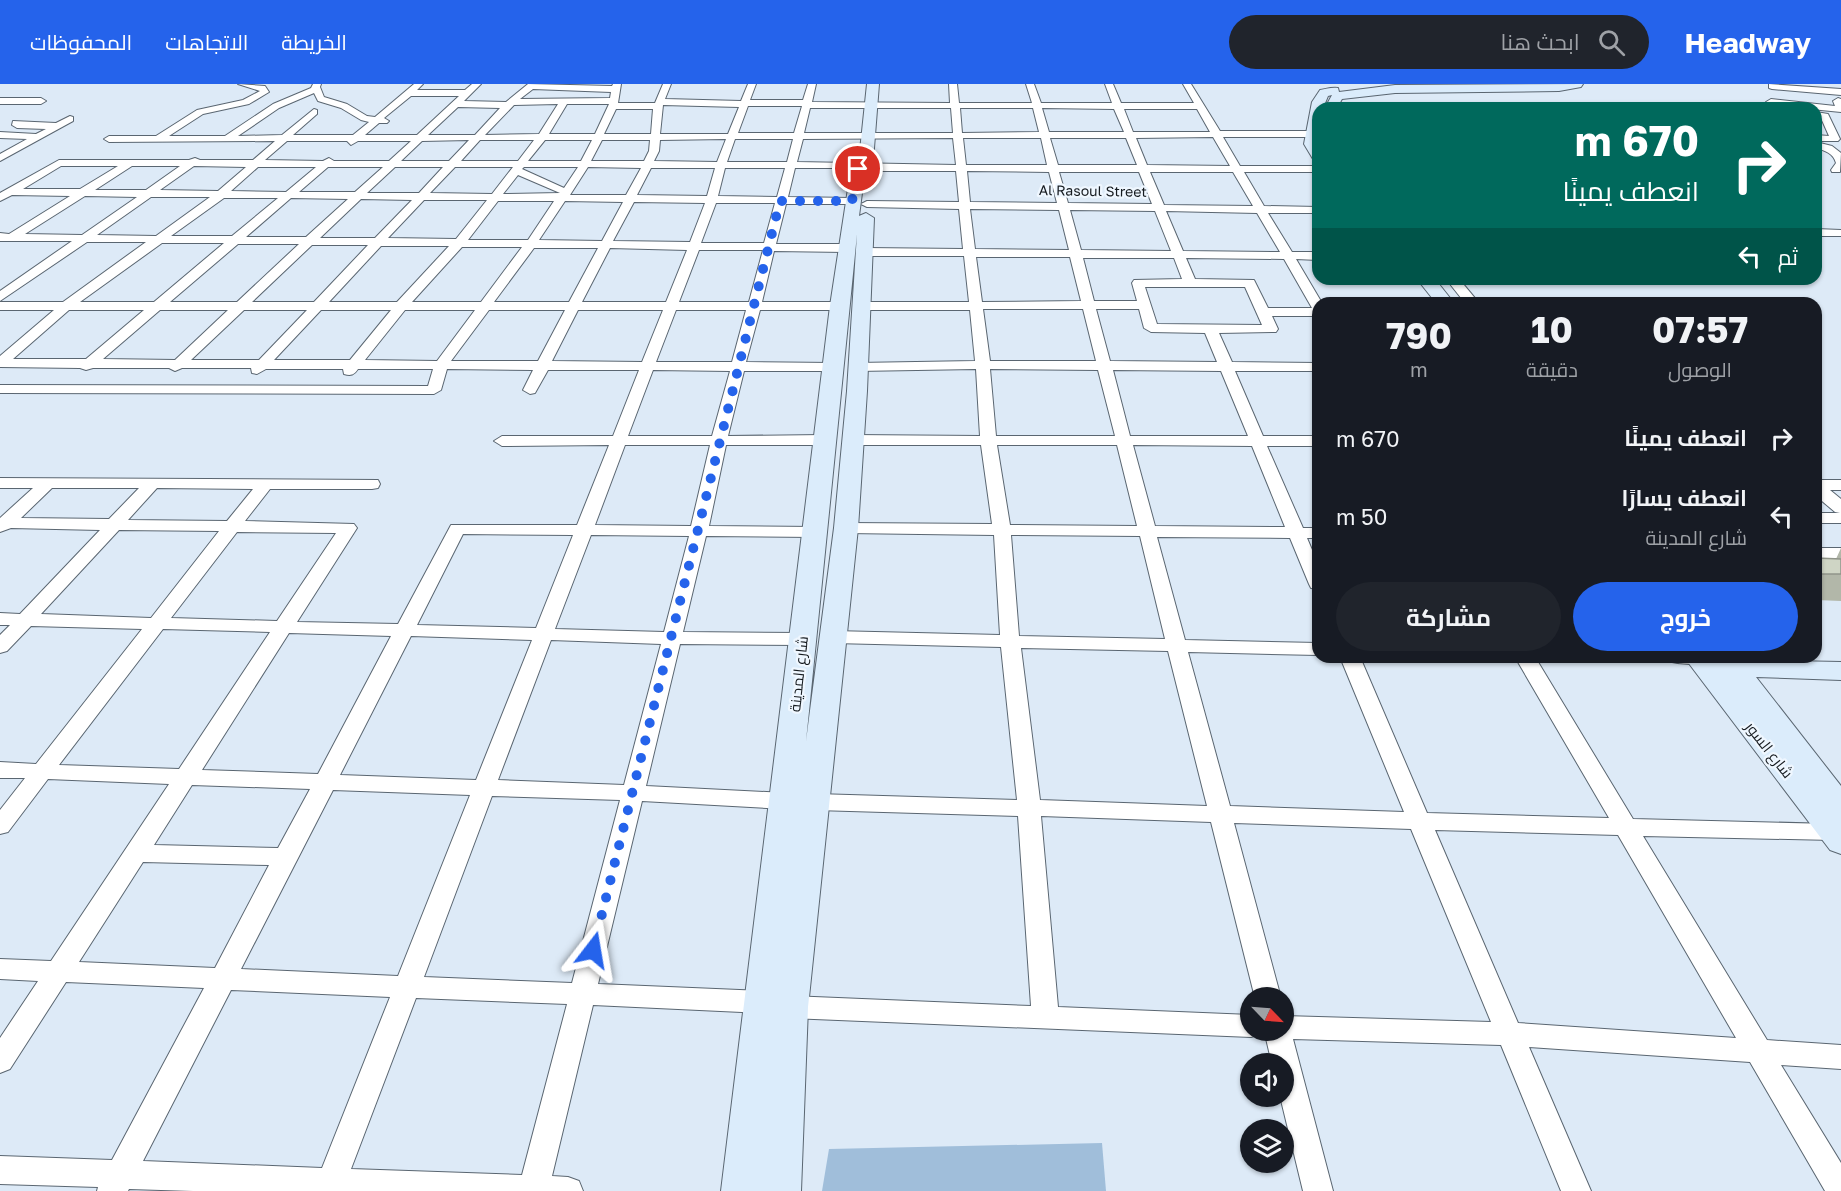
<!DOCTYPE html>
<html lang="ar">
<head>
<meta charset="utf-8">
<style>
	:root { --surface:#171b24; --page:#20242c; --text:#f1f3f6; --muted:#9ea1a6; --accent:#2563eb }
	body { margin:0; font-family:"Golos Text",Cairo,sans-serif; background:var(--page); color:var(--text); direction:rtl; height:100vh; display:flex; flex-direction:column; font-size:22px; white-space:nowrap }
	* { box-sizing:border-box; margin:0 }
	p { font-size:20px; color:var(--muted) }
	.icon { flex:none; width:33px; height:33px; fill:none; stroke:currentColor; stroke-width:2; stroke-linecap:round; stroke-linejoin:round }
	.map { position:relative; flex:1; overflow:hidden; direction:ltr }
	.drawer { position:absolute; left:1312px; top:213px; width:510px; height:366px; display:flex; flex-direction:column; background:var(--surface); border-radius:18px; box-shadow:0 2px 4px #0004; direction:rtl }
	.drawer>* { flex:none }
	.hud { position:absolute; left:1312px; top:18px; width:510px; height:183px; border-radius:18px; box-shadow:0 2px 4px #0004; direction:rtl; background:#00695c; color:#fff; overflow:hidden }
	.needle { width:39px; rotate:115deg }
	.tools { position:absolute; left:1240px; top:903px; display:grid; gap:12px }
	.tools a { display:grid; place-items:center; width:54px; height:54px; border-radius:50%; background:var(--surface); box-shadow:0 2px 4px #0004; font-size:30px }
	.pin { position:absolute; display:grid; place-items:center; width:51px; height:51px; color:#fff; margin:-26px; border:3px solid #fff; border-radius:50%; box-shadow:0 2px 6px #0007 }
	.me { position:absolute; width:66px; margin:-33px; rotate:14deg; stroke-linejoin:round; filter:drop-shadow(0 0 4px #0008) }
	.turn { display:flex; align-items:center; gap:21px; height:126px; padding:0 24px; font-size:27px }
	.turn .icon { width:78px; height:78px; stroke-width:2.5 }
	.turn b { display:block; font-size:42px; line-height:51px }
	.then { display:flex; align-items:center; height:57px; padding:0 24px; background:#0003; gap:12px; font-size:22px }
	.eta { display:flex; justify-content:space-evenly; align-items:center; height:102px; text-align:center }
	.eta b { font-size:36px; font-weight:700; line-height:42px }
	.cta { display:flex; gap:12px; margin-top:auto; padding:12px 24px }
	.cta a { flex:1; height:69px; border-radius:36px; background:var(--accent); color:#fff; font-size:24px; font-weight:700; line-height:69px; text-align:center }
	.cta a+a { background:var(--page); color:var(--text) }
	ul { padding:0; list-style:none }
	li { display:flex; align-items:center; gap:18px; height:78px; padding:0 24px }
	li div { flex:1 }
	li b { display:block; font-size:22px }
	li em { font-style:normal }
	header { display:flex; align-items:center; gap:36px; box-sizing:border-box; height:84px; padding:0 30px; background:var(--accent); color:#fff }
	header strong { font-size:28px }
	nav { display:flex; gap:33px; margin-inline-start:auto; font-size:21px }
	.search { width:420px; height:54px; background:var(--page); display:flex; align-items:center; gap:15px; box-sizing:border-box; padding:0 21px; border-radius:33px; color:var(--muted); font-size:22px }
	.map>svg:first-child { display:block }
	.green { fill:#a0beda }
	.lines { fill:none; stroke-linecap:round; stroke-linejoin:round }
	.street-casing { stroke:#5a6671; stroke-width:2 }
	.secondary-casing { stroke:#5a6671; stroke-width:2 }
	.street { fill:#fff; fill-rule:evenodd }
	.secondary { fill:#dbecfb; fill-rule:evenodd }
	.wall { fill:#b2b7a9 }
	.building { fill:#cfd5c5; stroke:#91958a; stroke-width:1.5 }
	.route { stroke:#2563eb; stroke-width:10; stroke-dasharray:0 18 }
	.labels { text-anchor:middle; stroke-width:4.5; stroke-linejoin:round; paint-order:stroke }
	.far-street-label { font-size:14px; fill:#161b20; stroke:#eff7ff }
	.street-label { font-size:15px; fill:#161b20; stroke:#eff7ff }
</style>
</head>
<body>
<header>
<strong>Headway</strong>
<div class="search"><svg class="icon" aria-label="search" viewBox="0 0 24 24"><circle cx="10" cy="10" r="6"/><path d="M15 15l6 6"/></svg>ابحث هنا</div>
<nav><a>الخريطة</a><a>الاتجاهات</a><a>المحفوظات</a></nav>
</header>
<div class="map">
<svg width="1841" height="1107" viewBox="0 0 1841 1107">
	<rect width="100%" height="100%" fill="#ddeaf7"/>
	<polygon class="green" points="1102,1059 1106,1107 822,1107 829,1065"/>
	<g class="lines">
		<defs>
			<g id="street">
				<path d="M238 0 265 2 269 8 249 20 203 30 169 52H225L273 20 311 4 313 0H321L320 3 324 13 347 20 367 32 375 33 414 0H423L417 6H465L472 0H481L464 17 506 18 528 0 612 2 613 0H621L618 19H655L663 0H671L665 15 741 17 748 0H756L750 16H803L808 0H816L812 18 950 19 949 0H957L959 19H1032L1026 0H1034L1041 19H1112L1105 0H1113L1121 19H1194L1183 0H1191L1220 47H1318V53H1223L1240 82H1318V88H1244L1264 122 1318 123V129H1268L1292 168H1318V176L1296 175 1322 219H1318V232H1272L1278 245 1276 248 1219 249 1232 278 1318 279V287H1235L1263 352H1318V362H1267L1303 444H1318V454H1307L1318 480V505L1311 504 1309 500 1290 454 1157 453 1185 556 1318 559V571L1188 568 1230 722 1404 728 1340 573H1360L1427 729 1609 734 1515 573H1535L1633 735 1833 740 1841 742V754L1833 756 1643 752 1767 956 1841 961V985L1781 981 1841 1079V1107H1825L1750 978 1529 963 1591 1107H1561L1501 961 1293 955 1333 1107H1303L1280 1012H1284V980H1272L1264 946H1284V932L1491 938 1411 745 1234 739 1281 914H1255L1211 738 1041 732 1058 923 1251 931V946H1262L1261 950 1251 953 790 934 781 931 777 923 781 915 790 912 1031 922 1018 732 816 726 808 724 805 718 808 712 816 710 1017 716 1001 563 833 559 826 557 823 553 826 549 833 547 1000 551 994 451 846 449 840 448 837 444 840 440 846 439 992 440 981 361H852L844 356 852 351 980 352 976 285 857 287 850 283 857 279 975 277 970 226H861L854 222 861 218H969L964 172H865L859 168 865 164 963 165 959 125 867 123 861 120 867 117 959 118 956 87H874L869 84H795L788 113 852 114 858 117 852 120H786L776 160H846L852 164 846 168 774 167 762 218H839L846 222 839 226H760L746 278 832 279 839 283 832 287H744L728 352 824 351 832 356 824 361H726L709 442 814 443 820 444 823 448 820 452 814 453 706 452 683 548 803 549 810 551 813 555 810 559 803 561 680 560 646 702 785 709 793 711 796 717 793 723 785 725 642 717 598 900 763 907 772 910 776 918 772 926 763 929 593 921 552 1092 568 1093 579 1097 583 1107H193L129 1105 128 1107H97L98 1103 0 1100V1072L112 1076 204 904 66 898 10 985 0 989V954L38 897 0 895V875L51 877 169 700 48 695 8 748 0 750V726L25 694H0V678L36 680 142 545 31 542 7 567 0 569V551L10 541H0V529L20 530 100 446 11 444 0 448V434L33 404H0V394L378 396 380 400 378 404 372 405H270L245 437 354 440 357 444 297 538 398 540 451 441H577L609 361 502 362 494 357 502 352H613L639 286H548L535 309 530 310 523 306 533 286 447 285 441 306 434 310 0 309V301L428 302 433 285H358C354 291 351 292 344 290L343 285H266L257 290 252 289 251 284H182L175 287 169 284H93L86 286 80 284 0 283V272L54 226H0V218H63L146 158H87L0 217V207L72 157H0V149L9 150 70 112 12 111 0 117V109L59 76H189L195 74 200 76H253L275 57 109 58 104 55 109 52H156L197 26 243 16 260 7ZM533 5 611 8 610 14 520 15ZM314 9 318 17 341 24 361 36 369 38 353 51H293L317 30V26L314 25 282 51 238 52 279 24ZM411 12H459L417 51H365L379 39H387L389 37 384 34ZM558 20 539 50 485 51 514 21ZM567 20H609L595 50H549ZM663 21 739 23 728 50H660ZM748 22H802L794 49H738ZM458 23 500 24 475 51H428ZM810 24H951L953 49H804ZM960 24H1033L1039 48 962 49ZM1042 24 1114 25 1124 48H1049ZM616 25H653L651 50H604ZM1124 25H1197L1210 48H1133ZM1213 53 1230 82 1147 81 1136 54ZM953 54 956 81 797 78 803 55ZM963 54H1041L1047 81H966ZM1050 54H1126L1137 81H1058ZM726 55 717 78 654 77 659 67 660 56ZM735 55H793L787 78H727ZM469 56 449 77H401L422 57ZM480 56H534L518 77H461ZM545 56H592L581 77H528ZM602 56H650L649 67 644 77H591ZM287 57H347L351 61 358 57H411L389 77H334L329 74 323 77 265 76ZM61 82H118L80 105H23ZM132 82H180L146 106H95ZM194 82 246 83 218 107 160 106ZM258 83H316L286 108 231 107ZM328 83H383L355 108H299ZM395 83H443L419 109H367ZM455 83H513L492 110 430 109ZM524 83H578L564 104 522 85ZM588 83 641 84 626 111H570ZM651 84H715L707 112 637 111ZM725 84H785L777 113 718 112ZM967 87 1049 88 1057 119 970 118ZM1059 88H1139L1152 120 1068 119ZM1150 88H1233L1253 122 1164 121ZM518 91 560 109 503 110ZM85 112 137 113 82 151 25 150ZM151 113H210L156 152 97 151ZM224 114H278L232 152H171ZM291 114 348 115 306 153H246ZM361 115 412 116 375 154H320ZM424 116H487L456 155 388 154ZM498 117H554L528 156H468ZM565 117 623 118 602 157 539 156ZM634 118 705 119 690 158 613 157ZM716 119H775L764 159H701ZM970 125 1059 126 1069 166 975 165ZM1070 126 1155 127 1171 167 1081 166ZM1166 127 1257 129 1280 168 1183 167ZM162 159H224L154 218H80ZM238 160H299L237 218H170ZM312 161H368L314 218H252ZM381 162H449L397 218H329ZM462 163H522L481 218H412ZM534 164H598L569 218H494ZM610 164 687 166 666 218H582ZM699 166H763L749 218H679ZM976 173H1070L1081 217 982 218ZM1083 174H1174L1182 195 1134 196 1132 199 1137 217H1094ZM1186 174 1284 175 1312 224H1268L1254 196 1195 195ZM1145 203H1245L1262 241 1157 240ZM983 225H1083L1096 277H990ZM1096 225H1139L1144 244 1151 248 1205 249 1217 278 1110 277ZM69 226H144L86 275H13ZM160 226H228L175 276 103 275ZM244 226H307L259 276H191ZM321 226H391L350 276H274ZM405 226H475L437 277 365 276ZM489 226H565L538 277H451ZM578 226H663L642 278 552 277ZM676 226H746L732 278H656ZM990 285 1098 286 1115 352H996ZM653 286 730 287 712 352H628ZM1113 286 1221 287 1248 352H1130ZM625 361H710L691 442 595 441ZM997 361H1117L1137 442 1010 441ZM1133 361 1252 362 1285 443 1155 442ZM52 404H139L109 435 21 434ZM157 404 253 405 227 437 128 436ZM119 446 219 447 151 534 41 530ZM237 448 336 449 277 537 171 534ZM463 450 573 451 536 544 417 541ZM591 451 689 452 664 548 555 545ZM1011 451 1140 452 1165 555 1019 552ZM163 545 270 548 179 685 59 681ZM289 549 391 552 318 690 202 686ZM411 552 532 556 476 696 340 691ZM551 556 661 560 624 701 498 696ZM1021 564 1168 567 1207 722 1040 716ZM192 701 310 705 278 764 154 761ZM333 706 470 711 398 892 241 885ZM492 712 620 716 572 899 424 893ZM1435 746 1618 751 1736 954 1518 939ZM143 778 269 781 215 884 79 878ZM231 906 390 913 322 1084 143 1077ZM416 914 567 920 522 1091 351 1085Z"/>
				<polygon points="1769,0 1841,5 1841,11 1772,5 1769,4"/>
				<polygon points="0,14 41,14 46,17 41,20 0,20"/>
				<polygon points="1838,14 1841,15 1841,28 1771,21 1766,18 1771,15 1835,22 1833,17"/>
				<polygon points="1816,28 1828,30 1840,55 1838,57 1816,57 1816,51 1829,52 1821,34 1816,34"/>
				<polygon points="70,32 73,33 73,37 0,77 0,70 27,55 0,54 0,48 36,50 46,45 17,44 12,41 13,37 56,39"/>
				<path d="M1816 58 1832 62 1841 69 1840 88H1832L1831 86 1836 79C1833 69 1826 67 1816 64Z"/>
				<polygon points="1816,145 1841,146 1841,152 1816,152"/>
				<polygon points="1446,195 1459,195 1479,219 1465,219"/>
				<polygon points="1816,396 1841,396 1841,406 1830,406 1841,415 1841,439 1816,439 1816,429 1840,429 1835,428 1816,412"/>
				<rect x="1816" y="464" width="25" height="10"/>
				<path d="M1664 573H1708L1709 574 1706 578C1694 581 1679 580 1667 577Z"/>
			</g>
			<g id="secondary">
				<path d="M867 0H879L873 77 865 86 859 132 866 129 874 134 867 307 858 444 808 923 801 1107H721L830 222 851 85 859 76ZM857 150 847 307 834 444 806 657Z"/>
				<path d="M1583 0 1581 3 1559 7 1395 9 1342 15 1337 24H1325L1332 11 1328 12 1323 24H1318V76L1313 75 1304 60 1312 18 1320 6C1326 5 1332 3 1338 4L1339 8 1395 1Z"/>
				<polygon points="1417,195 1435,195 1454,219 1436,219"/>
				<polygon points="1684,573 1740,573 1743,576 1841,578 1841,596 1756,593 1841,702 1841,770 1830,766"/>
			</g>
		</defs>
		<use href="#street" class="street-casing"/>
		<use href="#secondary" class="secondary-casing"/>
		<use href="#street" class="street"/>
		<use href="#secondary" class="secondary"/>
	</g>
	<polygon class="wall" points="1841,464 1841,517 1816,516 1816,474 1836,475"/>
	<polygon class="building" points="1816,474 1841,475 1841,490 1816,490"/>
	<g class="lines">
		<polyline class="route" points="593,866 780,117 852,117 858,85"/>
	</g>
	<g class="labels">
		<g class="far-street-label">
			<text transform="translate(1093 107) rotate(1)" y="5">Al Rasoul Street</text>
		</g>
		<g class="street-label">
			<text transform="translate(799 590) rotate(-84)" y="5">شارع المدينة</text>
			<text transform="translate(1769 666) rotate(52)" y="5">شارع السور</text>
		</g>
	</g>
</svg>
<div class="tools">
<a><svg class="needle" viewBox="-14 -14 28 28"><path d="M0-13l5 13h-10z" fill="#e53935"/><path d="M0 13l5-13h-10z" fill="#9ea1a6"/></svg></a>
<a><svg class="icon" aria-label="sound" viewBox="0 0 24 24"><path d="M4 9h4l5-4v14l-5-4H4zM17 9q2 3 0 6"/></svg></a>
<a><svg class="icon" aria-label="layers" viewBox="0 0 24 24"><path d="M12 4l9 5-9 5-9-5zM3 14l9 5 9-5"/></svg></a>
</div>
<div class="pin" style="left:858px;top:85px;background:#d93025"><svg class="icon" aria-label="arrive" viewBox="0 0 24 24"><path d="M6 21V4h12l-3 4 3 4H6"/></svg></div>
<svg class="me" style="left:593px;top:866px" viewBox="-20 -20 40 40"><path d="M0-17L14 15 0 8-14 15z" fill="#2563eb" stroke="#fff" stroke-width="4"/></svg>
<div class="hud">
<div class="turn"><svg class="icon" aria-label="right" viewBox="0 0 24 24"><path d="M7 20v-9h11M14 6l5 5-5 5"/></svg><div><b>670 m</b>انعطف يمينًا</div></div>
<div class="then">ثم<svg class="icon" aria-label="left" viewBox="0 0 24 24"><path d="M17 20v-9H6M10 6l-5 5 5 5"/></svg></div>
</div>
<section class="drawer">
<div class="eta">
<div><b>07:57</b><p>الوصول</p></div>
<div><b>10</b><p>دقيقة</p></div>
<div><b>790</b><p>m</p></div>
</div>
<ul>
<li><svg class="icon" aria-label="right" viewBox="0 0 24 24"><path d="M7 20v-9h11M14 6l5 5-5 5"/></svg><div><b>انعطف يمينًا</b></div><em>670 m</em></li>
<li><svg class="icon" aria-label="left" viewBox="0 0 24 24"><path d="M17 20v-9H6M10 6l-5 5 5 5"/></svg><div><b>انعطف يسارًا</b><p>شارع المدينة</p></div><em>50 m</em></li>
</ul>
<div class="cta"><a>خروج</a><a>مشاركة</a></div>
</section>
</div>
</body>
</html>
